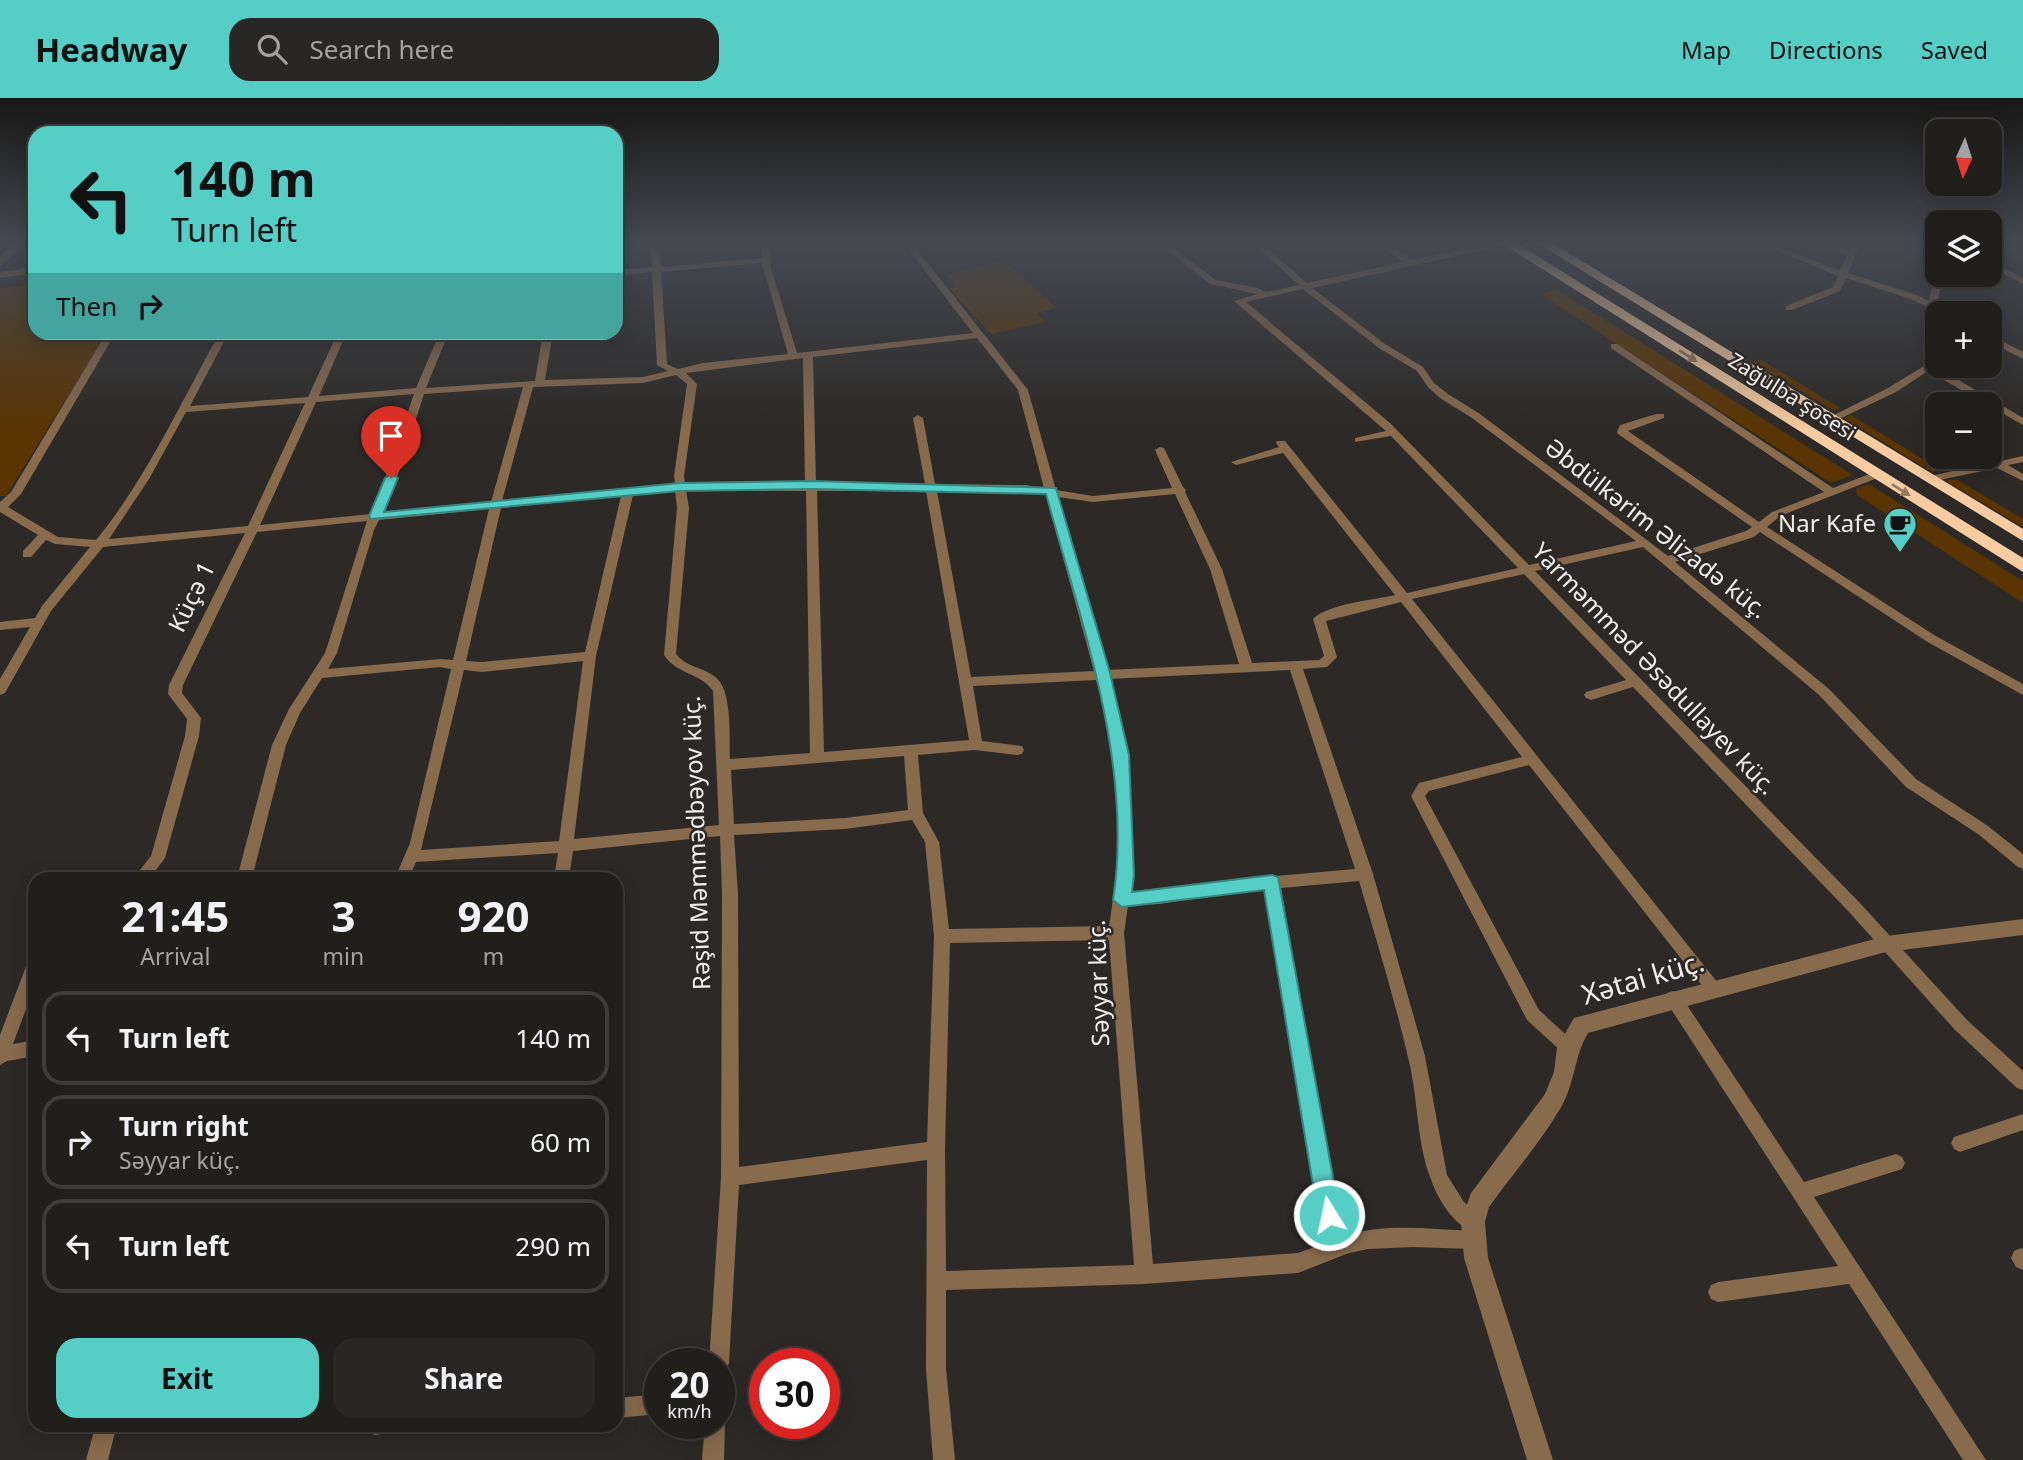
<!DOCTYPE html>
<html lang="en">
<head>
<meta charset="utf-8">
<style>
	:root { --surface:#211f1c; --page:#292725; --text:#f1f3f6; --muted:#a2a2a3; --line:#3e3d3b; --accent:#55cec6 }
	body { margin:0; font-family:"Noto Sans",sans-serif; background:var(--page); color:var(--text); height:100vh; display:flex; flex-direction:column; font-size:26px; white-space:nowrap }
	* { box-sizing:border-box; margin:0 }
	p { font-size:23px; color:var(--muted) }
	.icon { flex:none; width:38px; height:38px; fill:none; stroke:currentColor; stroke-width:2; stroke-linecap:round; stroke-linejoin:round }
	.map { position:relative; flex:1; overflow:hidden }
	.drawer { position:absolute; left:28px; top:774px; width:595px; height:560px; display:flex; flex-direction:column; background:var(--surface); border-radius:21px; box-shadow:0 4px 18px #0003,0 0 0 2px var(--line) }
	.drawer>* { flex:none }
	.guide { position:absolute; left:28px; top:28px; width:595px; height:214px; border-radius:21px; box-shadow:0 4px 18px #0003,0 0 0 2px var(--line); background:#55cec6; color:#111; overflow:hidden }
	.needle { width:46px; rotate:183deg }
	.buttons { position:absolute; left:1925px; top:21px; display:grid; gap:14px }
	.buttons a { display:grid; place-items:center; width:77px; height:77px; border-radius:14px; background:var(--surface); box-shadow:0 4px 18px #0003,0 0 0 2px var(--line); font-size:35px }
	.speed { position:absolute; left:644px; top:1250px; display:flex; gap:14px; font-size:35px; font-weight:700; text-align:center }
	.speed>* { display:grid; place-content:center; width:91px; height:91px; border-radius:50%; background:var(--surface); box-shadow:0 4px 18px #0003,0 0 0 2px var(--line); line-height:1 }
	.speed small { font-size:18px; font-weight:400 }
	.speed .limit { border:10px solid #d22; background:#fff; color:#111 }
	.pin { position:absolute; display:grid; place-items:center; width:60px; height:60px; color:#fff; margin:-72px -30px; border-radius:50% 50% 50% 0; rotate:-45deg; box-shadow:0 0 7px #0007 }
	.pin .icon { rotate:45deg }
	.me { position:absolute; width:77px; margin:-38px; rotate:350deg; stroke-linejoin:round; filter:drop-shadow(0 0 5px #0008) }
	.turn { display:flex; align-items:center; gap:24px; height:147px; padding:0 28px; font-size:32px }
	.turn .icon { width:91px; height:91px; stroke-width:2.5 }
	.turn b { display:block; font-size:49px; line-height:60px }
	.then { display:flex; align-items:center; height:66px; padding:0 28px; background:#0003; gap:14px; font-size:26px }
	.eta { display:flex; justify-content:space-evenly; align-items:center; height:119px; text-align:center }
	.eta b { font-size:42px; font-weight:700; line-height:49px }
	.action { display:flex; gap:14px; margin-top:auto; padding:14px 28px }
	.action a { flex:1; height:80px; border-radius:21px; background:var(--accent); color:#111; font-size:28px; font-weight:700; line-height:80px; text-align:center }
	.action a+a { background:var(--page); color:var(--text) }
	ul { padding:0; list-style:none }
	li { display:flex; align-items:center; gap:21px; height:94px; margin:0 14px 10px; padding:0 14px; border:4px solid var(--line); border-radius:21px }
	li div { flex:1 }
	li b { display:block; font-size:26px }
	li em { font-style:normal }
	header { display:flex; align-items:center; gap:42px; box-sizing:border-box; height:98px; padding:0 35px; background:var(--accent); color:#111 }
	header strong { font-size:33px }
	nav { display:flex; gap:38px; margin-inline-start:auto; font-size:24px }
	.search { width:490px; height:63px; background:var(--page); display:flex; align-items:center; gap:18px; box-sizing:border-box; padding:0 24px; border-radius:21px; color:var(--muted); font-size:26px }
	.map>svg:first-child { display:block }
	.green { fill:#5a3402 }
	.lines { fill:none; stroke-linecap:round; stroke-linejoin:round }
	.minor { fill:#886a4d; fill-rule:evenodd }
	.tertiary { fill:#886a4d; fill-rule:evenodd }
	.motorway { fill:#f8cba0; fill-rule:evenodd }
	.oneway { fill:#927a63 }
	.route { fill:#55cec6; stroke:#378681; stroke-width:2 }
	.labels { text-anchor:middle; stroke-width:5; stroke-linejoin:round; paint-order:stroke }
	.far-street-label { font-size:21px; fill:#f0eeec; stroke:#2c2926 }
	.poi-label { font-size:24px; fill:#f0eeec; stroke:#2c2926; text-anchor:end }
	.street-label { font-size:24px; fill:#f0eeec; stroke:#2c2926 }
	.near-street-label { font-size:28px; fill:#f0eeec; stroke:#2c2926 }
</style>
</head>
<body>
<header>
<strong>Headway</strong>
<div class="search"><svg class="icon" aria-label="search" viewBox="0 0 24 24"><circle cx="10" cy="10" r="6"/><path d="M15 15l6 6"/></svg>Search here</div>
<nav><a>Map</a><a>Directions</a><a>Saved</a></nav>
</header>
<div class="map">
<svg width="2023" height="1362" viewBox="0 0 2023 1362">
	<rect width="100%" height="100%" fill="#2c2926"/>
	<g class="green">
		<polygon points="1003,162 1057,210 1036,215 1045,224 991,236 949,190 956,188 946,177"/>
		<polygon points="35,186 35,234 107,235 6,398 0,398 0,191"/>
		<polygon points="1557,192 1853,377 1831,385 1540,196"/>
		<polygon points="1760,261 1840,310 1833,312 1754,265"/>
		<polygon points="1851,317 1941,372 1932,374 1844,320"/>
		<polygon points="1956,381 2023,421 2023,429 1946,383"/>
		<polygon points="1869,386 2023,483 2023,505 1857,397 1856,391"/>
	</g>
	<g class="lines">
		<g class="minor">
			<polygon points="19,143 22,144 22,148 0,151 0,145"/>
			<path d="M651 143H659L661 169 762 160 761 143H769L771 170 797 255 973 235 902 143H910L1028 292 1056 392 1093 398 1172 390 1155 352 1160 349 1164 350 1183 389 1186 392 1185 394 1222 471 1252 565 1319 562 1324 558 1313 521C1327 506 1374 502 1395 497L1283 355 1236 367 1231 364 1279 349 1276 345 1277 343H1285L1407 495 1518 470 1391 338 1355 344V340L1386 333 1234 203 1257 196 1210 186 1155 143H1164L1216 182 1258 190 1266 194 1299 187 1250 143H1259L1307 185 1403 164 1375 143H1384L1411 162 1459 152 1447 143H1457L1467 150 1510 143 1506 147 1312 190 1385 246 1423 269 1434 285 1448 296 1480 316 1668 458 1746 433 1752 429 1618 336 1617 334 1620 327 1656 316H1664V320L1628 333 1759 424 1772 414 1824 394 1611 250V246H1617L1833 390 1872 375H1880V379L1780 418 1767 429 1934 537 2023 586V597L1926 543 1760 434 1754 439 1675 464 1829 591 1916 681 1988 728 2023 756V771L2018 769 1978 736 1906 689 1819 597 1643 449 1535 473 1859 804 1967 922 2023 973V992L2017 990 1955 932 1849 814 1633 589 1591 602 1586 600 1584 597 1586 594 1626 582 1524 476 1412 501 1722 890 1720 895 1714 897 1708 895 1529 667 1429 693 1425 698 1539 912 1574 944 1576 949 1574 954 1568 957 1562 954 1527 922 1411 698 1419 685 1522 659 1401 504 1326 523 1337 559 1327 569 1303 571 1373 776 1425 958 1447 1077 1464 1104 1480 1117 1482 1124 1480 1131 1474 1133 1480 1135 1482 1142 1480 1149 1473 1151 1413 1149 1368 1151 1349 1155 1298 1175 1144 1186 946 1192V1271L955 1362H933L926 1271 927 1062 739 1087 729 1265 726 1272 719 1275V1265H709L721 1079 722 796 720 738 573 753 569 780H554L558 755 416 764 409 780H395L410 745 451 571 440 569 322 580 300 615 286 647 252 780H237L272 647 289 611 325 555 367 423 257 434 183 587 182 595 201 620 199 638 165 760 150 780H125L128 776 140 772 151 758 185 638 187 621 168 596 169 587 245 435 103 449 51 513 5 595 0 597V581L30 529 0 532V524L35 520 42 508 90 449 55 446 46 442 31 459H23V453L38 437 0 414V404L11 394 107 234H116L21 396 8 409 58 439 96 442C147 380 181 304 220 234H229L190 308 308 299 338 234H347L319 298 416 290 440 234H449L426 290 535 283 543 234H553L545 282 643 279 668 273 657 267 652 174 616 178V172L652 169ZM762 165 788 256 703 265 678 271 667 266 661 174ZM1303 191 1379 250 1417 273 1428 289 1440 300 1472 320 1636 443 1529 467 1390 325 1246 204ZM977 240 1018 292 1044 390 1026 387 935 386 923 320 918 317 913 320 925 386H816L813 259ZM803 260 805 386H685L684 378 697 286 686 275ZM676 277 687 286 674 378 675 386 502 403 533 289 643 285ZM523 289 491 404 383 415 390 401 424 296ZM414 296 378 401 371 416 260 427 316 304ZM305 305 248 428 109 441 149 381 186 314ZM686 392 806 393 810 655 730 661C729 639 733 590 714 578 702 569 686 569 676 556L689 410ZM675 393 677 410 664 557C676 576 701 575 713 593L719 727 574 741 596 558 633 397ZM817 393H926L969 642 824 654ZM937 393H1026L1046 397 1094 573 971 579ZM1175 396 1210 471 1239 566 1106 572 1058 399 1093 404ZM621 398 585 554 482 564 466 563 501 410ZM489 411 453 562 440 561 328 571 337 555 374 432 379 422ZM583 563 559 743 421 752 464 572 482 574ZM1290 572 1355 771 1232 782 1159 794 1130 795 1133 777 1130 678 1124 634 1109 581ZM1096 582C1101 599 1107 617 1110 634 1123 697 1119 766 1109 828L949 831 939 744 923 715 918 657 974 652 1017 657 1022 656 1024 652 1022 648 982 643 973 588ZM904 658 908 712 845 720 734 726 731 672ZM912 722 925 744 934 838 927 1044 739 1069 738 796 734 737 845 731ZM1359 783C1377 844 1396 906 1410 968 1418 1005 1417 1044 1430 1079 1437 1099 1450 1123 1471 1133 1430 1131 1387 1125 1347 1137L1338 1116 1281 790ZM1266 791 1320 1117 1331 1143 1298 1155 1153 1166 1124 835 1128 808 1159 806ZM1109 842 1134 1167 946 1173 945 1052 950 845Z"/>
			<polygon points="1754,143 1765,143 1840,173 1847,157 1813,143 1825,143 1849,152 1853,143 1861,143 1848,175 1917,197 1929,203 1935,177 1937,175 1937,177 1943,177 1937,207 1950,215 1939,215 1911,201 1846,180 1840,193 1792,212 1786,212 1786,208 1833,189 1838,178"/>
			<polygon points="1990,163 2023,180 2023,186 1990,169"/>
			<polygon points="35,169 35,175 0,180 0,174"/>
			<polygon points="1990,237 2023,254 2023,261 1990,244"/>
			<polygon points="1937,260 1937,267 1935,268 2023,320 2023,327 1928,273 1896,294 1835,323 1826,321 1888,290"/>
			<polygon points="2023,358 2023,364 2008,367 2023,376 2023,383 1997,370 1930,384 1925,381 1930,378"/>
			<polygon points="35,859 35,887 13,946 35,942 35,958 7,963 0,967 0,937 27,866 29,861"/>
			<polygon points="1673,893 1679,895 1804,1084 1896,1056 1902,1059 1905,1065 1902,1071 1814,1099 1986,1362 1963,1362 1849,1186 1718,1204 1711,1201 1708,1194 1711,1187 1718,1184 1838,1168 1667,905 1665,900 1667,895"/>
			<polygon points="2023,1016 2023,1032 1960,1054 1954,1051 1951,1045 1954,1039"/>
			<polygon points="2021,1150 2023,1151 2023,1172 2016,1169 2011,1160 2014,1153"/>
			<polygon points="660,1296 660,1316 616,1320 616,1300"/>
			<polygon points="719,1316 722,1318 725,1325 724,1362 702,1362 705,1325 719,1325"/>
			<polygon points="96,1326 117,1326 108,1362 86,1362"/>
			<polygon points="401,1326 398,1333 375,1337 368,1334 365,1327"/>
		</g>
		<g class="tertiary">
			<polygon points="16,143 27,143 0,168 0,159"/>
			<path d="M2023 821V837L1886 854 1588 935C1574 958 1575 987 1560 1011 1540 1045 1512 1077 1489 1109L1485 1124 1488 1160 1553 1362H1527L1464 1160 1461 1124 1471 1095 1545 996 1554 974 1557 949 1574 920 1886 838Z"/>
		</g>
		<g class="motorway">
			<polygon points="1498,143 1513,143 2023,460 2023,474"/>
			<polygon points="1534,143 1549,143 2023,431 2023,443"/>
		</g>
	</g>
	<defs><path id="oneway-solid" d="M-6-.8H1V-3.2L6.5 0L1 3.2V.8H-6Z" transform="scale(1.75)"/></defs>
	<g class="oneway">
		<use href="#oneway-solid" transform="translate(1688 258) rotate(32)"/>
		<use href="#oneway-solid" transform="translate(1901 392) rotate(32)"/>
	</g>
	<linearGradient id="sky" x2="0" y2="1"><stop stop-color="#181715"/><stop offset="0.43" stop-color="#454952"/><stop offset="1" stop-color="#454952" stop-opacity="0"/></linearGradient>
	<rect width="2023" height="334" fill="url(#sky)"/>
	<path class="route" d="M391 376 398 380 384 414 680 385 812 383 1056 390 1110 575 1129 657 1134 777 1132 794 1272 777 1278 779 1340 1117 1336 1125 1329 1128 1321 1125 1318 1117 1264 792 1122 809 1113 802C1134 667 1081 525 1046 396L812 391 680 393 371 421 369 418 385 380Z"/>
	<defs>
		<symbol id="cafe-pin" viewBox="-11 -11 22 30"><path d="M0 17L-7.5 6A9.5 9.5 0 1 1 7.5 6Z" fill="#55cec6" stroke="#2c2926"/><path d="M-5.5-4.5H6V0H3Q3 3.5 0 3.5H-2.5Q-5.5 3.5-5.5 0ZM3-3.2v2h1.7v-2ZM-6 4.5H4V6H-6Z" fill="#111"/></symbol>
	</defs>
	<g fill-rule="evenodd">
		<use href="#cafe-pin" x="1881" y="407" width="38" height="52"/>
	</g>
	<g class="labels">
		<g class="far-street-label">
			<text transform="translate(1792 299) rotate(32)" y="7">Zağulba şosesi</text>
		</g>
		<g class="poi-label">
			<text x="1876" y="434">Nar Kafe</text>
		</g>
		<g class="street-label">
			<text transform="translate(1656 431) rotate(38)" y="8">Əbdülkərim Əlizadə küç.</text>
			<text transform="translate(192 499) rotate(-64)" y="8">Küçə 1</text>
			<text transform="translate(1654 571) rotate(46)" y="8">Yarməmməd Əsədullayev küç.</text>
			<text transform="translate(697 745) rotate(-92)" y="8">Rəşid Məmmədbəyov küç.</text>
			<text transform="translate(1099 885) rotate(-92)" y="8">Səyyar küç.</text>
		</g>
		<g class="near-street-label">
			<text transform="translate(1643 880) rotate(-16)" y="10">Xətai küç.</text>
		</g>
	</g>
</svg>
<div class="buttons">
<a><svg class="needle" viewBox="-14 -14 28 28"><path d="M0-13l5 13h-10z" fill="#e53935"/><path d="M0 13l5-13h-10z" fill="#a2a2a3"/></svg></a>
<a><svg class="icon" aria-label="layers" viewBox="0 0 24 24"><path d="M12 4l9 5-9 5-9-5zM3 14l9 5 9-5"/></svg></a>
<a>+</a>
<a>−</a>
</div>
<div class="speed"><div>20<small>km/h</small></div><div class="limit">30</div></div>
<div class="pin" style="left:391px;top:380px;background:#d93025"><svg class="icon" aria-label="arrive" viewBox="0 0 24 24"><path d="M6 21V4h12l-3 4 3 4H6"/></svg></div>
<svg class="me" style="left:1329px;top:1117px" viewBox="-20 -20 40 40"><circle r="17" fill="#55cec6" stroke="#fff" stroke-width="3"/><path d="M0-11L8 9 0 5-8 9z" fill="#fff"/></svg>
<div class="guide">
<div class="turn"><svg class="icon" aria-label="left" viewBox="0 0 24 24"><path d="M17 20v-9H6M10 6l-5 5 5 5"/></svg><div><b>140 m</b>Turn left</div></div>
<div class="then">Then<svg class="icon" aria-label="right" viewBox="0 0 24 24"><path d="M7 20v-9h11M14 6l5 5-5 5"/></svg></div>
</div>
<section class="drawer">
<div class="eta">
<div><b>21:45</b><p>Arrival</p></div>
<div><b>3</b><p>min</p></div>
<div><b>920</b><p>m</p></div>
</div>
<ul>
<li><svg class="icon" aria-label="left" viewBox="0 0 24 24"><path d="M17 20v-9H6M10 6l-5 5 5 5"/></svg><div><b>Turn left</b></div><em>140 m</em></li>
<li><svg class="icon" aria-label="right" viewBox="0 0 24 24"><path d="M7 20v-9h11M14 6l5 5-5 5"/></svg><div><b>Turn right</b><p>Səyyar küç.</p></div><em>60 m</em></li>
<li><svg class="icon" aria-label="left" viewBox="0 0 24 24"><path d="M17 20v-9H6M10 6l-5 5 5 5"/></svg><div><b>Turn left</b></div><em>290 m</em></li>
</ul>
<div class="action"><a>Exit</a><a>Share</a></div>
</section>
</div>
</body>
</html>
